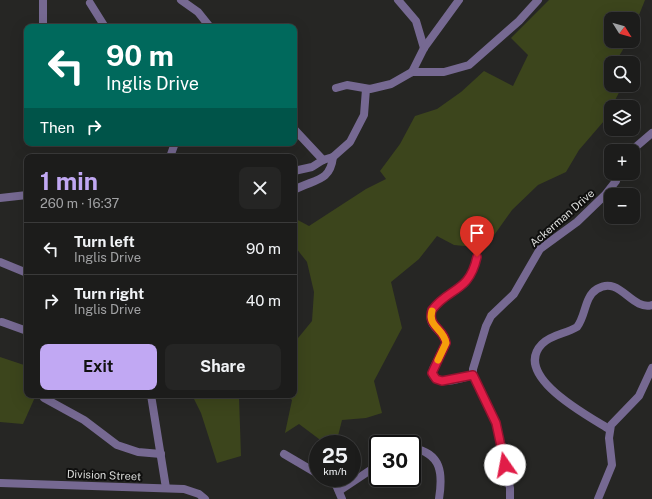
<!DOCTYPE html>
<html lang="en">
<head>
<meta charset="utf-8">
<style>
	:root { --surface:#1c1c1b; --page:#252524; --text:#f1f3f6; --muted:#a0a1a3; --line:#3a3a3a; --accent:#c1a8f3 }
	body { margin:0; font-family:"Public Sans",sans-serif; background:var(--page); color:var(--text); height:100vh; display:flex; flex-direction:column; font-size:15px; white-space:nowrap }
	* { box-sizing:border-box; margin:0 }
	p { font-size:13px; color:var(--muted) }
	.icon { flex:none; width:22px; height:22px; fill:none; stroke:currentColor; stroke-width:2; stroke-linecap:round; stroke-linejoin:round }
	.map { position:relative; flex:1; overflow:hidden }
	.drawer { position:absolute; left:24px; top:154px; width:273px; height:244px; display:flex; flex-direction:column; background:var(--surface); border-radius:8px; box-shadow:0 4px 16px #0002,0 0 0 1px var(--line) }
	.drawer>* { flex:none }
	.top-card { position:absolute; left:24px; top:24px; width:273px; height:122px; border-radius:8px; box-shadow:0 4px 16px #0002,0 0 0 1px var(--line); background:#00695c; color:#fff; overflow:hidden }
	.needle { width:26px; rotate:127deg }
	.tools { position:absolute; left:604px; top:12px; display:grid; gap:8px }
	.tools a { display:grid; place-items:center; width:36px; height:36px; border-radius:8px; background:var(--surface); box-shadow:0 4px 16px #0002,0 0 0 1px var(--line); font-size:20px }
	.speed { position:absolute; left:309px; top:435px; display:flex; gap:8px; font-size:20px; font-weight:700; text-align:center }
	.speed>* { display:grid; place-content:center; width:52px; height:52px; border-radius:50%; background:var(--surface); box-shadow:0 4px 16px #0002,0 0 0 1px var(--line); line-height:1 }
	.speed small { font-size:10px; font-weight:400 }
	.speed .limit { border:2px solid #111; border-radius:6px; background:#fff; color:#111 }
	.pin { position:absolute; display:grid; place-items:center; width:34px; height:34px; color:#fff; margin:-41px -17px; border-radius:50% 50% 50% 0; rotate:-45deg; box-shadow:0 0 4px #0007 }
	.pin .icon { rotate:45deg }
	.me { position:absolute; width:44px; margin:-22px; rotate:348deg; stroke-linejoin:round; filter:drop-shadow(0 0 3px #0008) }
	.turn { display:flex; align-items:center; gap:14px; height:84px; padding:0 16px; font-size:18px }
	.turn .icon { width:52px; height:52px; stroke-width:2.5 }
	.turn b { display:block; font-size:28px; line-height:34px }
	.then { display:flex; align-items:center; height:38px; padding:0 16px; background:#0003; gap:8px; font-size:15px }
	.round { display:grid; place-items:center; flex:none; width:42px; height:42px; border-radius:8px; background:var(--page) }
	.headline { display:flex; align-items:center; justify-content:space-between; height:68px; padding:0 16px }
	h1 { font-size:24px; font-weight:700; line-height:30px; color:var(--accent) }
	.button { display:flex; gap:8px; margin-top:auto; padding:8px 16px }
	.button a { flex:1; height:46px; border-radius:8px; background:var(--accent); color:#111; font-size:16px; font-weight:700; line-height:46px; text-align:center }
	.button a+a { background:var(--page); color:var(--text) }
	ul { padding:0; list-style:none }
	li { display:flex; align-items:center; gap:12px; height:52px; padding:0 16px; border-top:1px solid var(--line) }
	li div { flex:1 }
	li b { display:block; font-size:15px }
	li em { font-style:normal }
	.map>svg:first-child { display:block }
	.green { fill:#3c451c }
	.lines { fill:none; stroke-linecap:round; stroke-linejoin:round }
	.minor { stroke:#766992; stroke-width:8 }
	.tertiary { stroke:#766992; stroke-width:8 }
	.route-casing { stroke:#92132f; stroke-width:10 }
	.route { stroke:#e11d48; stroke-width:7 }
	.slow { stroke:#f59e0b; stroke-width:7 }
	.labels { text-anchor:middle; stroke-width:4; stroke-linejoin:round; paint-order:stroke }
	.street-label { font-size:11px; fill:#dbdcda; stroke:#0f0f0e }
</style>
</head>
<body>
<div class="map">
<svg width="652" height="499" viewBox="0 0 652 499">
	<rect width="100%" height="100%" fill="#262624"/>
	<g class="green">
		<polygon points="549,0 645,0 633,30 633,19 611,19 611,41 628,41 615,63 611,63 611,85 623,85 604,121 579,150 566,172 538,185 512,210 485,248 454,245 437,236 419,259 391,282 402,328 374,381 382,413 366,418 342,420 336,444 319,439 299,424 285,433 292,400 287,395 294,395 294,343 312,321 314,292 307,262 296,248 294,248 294,218 309,226 366,189 386,179 380,171 400,144 415,116 437,109 461,92 484,71 513,86 528,55 511,38"/>
		<polygon points="0,357 27,366 27,395 36,395 23,424 0,422"/>
		<polygon points="192,395 252,395 239,397 241,456 217,463 201,413"/>
	</g>
	<g class="lines">
		<g class="minor">
			<polyline points="43,0 43,27"/>
			<polyline points="181,0 198,12 210,27"/>
			<polyline points="398,0 416,21 424,48"/>
			<polyline points="90,3 105,27"/>
			<polyline points="412,72 424,48 459,0"/>
			<polyline points="336,88 347,85 370,89 391,84 412,72 444,72 469,65 519,21 538,0"/>
			<polyline points="294,129 323,160"/>
			<polyline points="631,151 652,133"/>
			<polyline points="170,157 175,143"/>
			<polyline points="294,171 312,167 323,160 333,157 350,142 364,115 366,89"/>
			<path d="M294 190C313 179 330 183 333 157"/>
			<polyline points="0,198 27,195"/>
			<polyline points="0,262 27,273"/>
			<polyline points="2,322 27,331"/>
			<path d="M473 375C462 378 441 386 433 376V369L446 343C445 332 433 330 431 320 427 303 456 293 465 283 472 275 475 267 477 257"/>
			<polyline points="151,395 166,488"/>
			<polyline points="44,398 84,420 117,445 138,452 161,454"/>
			<path d="M609 429C590 417 511 376 542 344 552 334 566 334 577 327 586 316 584 297 597 289 620 275 631 311 652 305"/>
			<path d="M412 448C442 453 443 474 439 499"/>
			<polyline points="284,454 318,474"/>
			<polyline points="325,478 336,485 342,499"/>
			<polyline points="339,491 378,465"/>
			<polyline points="510,499 510,488 496,423 473,375 473,369 486,326 491,316 514,294 540,249 577,222 605,195 616,181 618,173"/>
			<polyline points="598,499 612,465 609,438 611,425 639,396 652,368"/>
		</g>
		<polyline class="tertiary" points="0,483 184,489 199,494 205,499"/>
	</g>
	<g class="lines">
		<defs>
			<path id="route" d="M477 257C469 293 449 287 432 310 427 327 444 328 446 343L432 373 436 379 442 381 473 375 496 423 505 465"/>
		</defs>
		<use href="#route" class="route-casing"/>
		<use href="#route" class="route"/>
		<path class="slow" d="M432 311C427 326 444 329 446 343L438 360"/>
	</g>
	<g class="labels">
		<g class="street-label">
			<text transform="translate(562 218) rotate(-41)" y="4">Ackerman Drive</text>
			<text transform="translate(104 475) rotate(2)" y="4">Division Street</text>
		</g>
	</g>
</svg>
<div class="tools">
<a><svg class="needle" viewBox="-14 -14 28 28"><path d="M0-13l5 13h-10z" fill="#e53935"/><path d="M0 13l5-13h-10z" fill="#a0a1a3"/></svg></a>
<a><svg class="icon" aria-label="search" viewBox="0 0 24 24"><circle cx="10" cy="10" r="6"/><path d="M15 15l6 6"/></svg></a>
<a><svg class="icon" aria-label="layers" viewBox="0 0 24 24"><path d="M12 4l9 5-9 5-9-5zM3 14l9 5 9-5"/></svg></a>
<a>+</a>
<a>−</a>
</div>
<div class="speed"><div>25<small>km/h</small></div><div class="limit">30</div></div>
<div class="pin" style="left:477px;top:257px;background:#d93025"><svg class="icon" aria-label="arrive" viewBox="0 0 24 24"><path d="M6 21V4h12l-3 4 3 4H6"/></svg></div>
<svg class="me" style="left:505px;top:465px" viewBox="-20 -20 40 40"><circle r="19" fill="#fff"/><path d="M0-13L10 11 0 6-10 11z" fill="#e11d48"/></svg>
<div class="top-card">
<div class="turn"><svg class="icon" aria-label="left" viewBox="0 0 24 24"><path d="M17 20v-9H6M10 6l-5 5 5 5"/></svg><div><b>90 m</b>Inglis Drive</div></div>
<div class="then">Then<svg class="icon" aria-label="right" viewBox="0 0 24 24"><path d="M7 20v-9h11M14 6l5 5-5 5"/></svg></div>
</div>
<section class="drawer">
<div class="headline"><div><h1>1 min</h1><p>260 m · 16:37</p></div><a class="round"><svg class="icon" aria-label="close" viewBox="0 0 24 24"><path d="M6 6l12 12M18 6L6 18"/></svg></a></div>
<ul>
<li><svg class="icon" aria-label="left" viewBox="0 0 24 24"><path d="M17 20v-9H6M10 6l-5 5 5 5"/></svg><div><b>Turn left</b><p>Inglis Drive</p></div><em>90 m</em></li>
<li><svg class="icon" aria-label="right" viewBox="0 0 24 24"><path d="M7 20v-9h11M14 6l5 5-5 5"/></svg><div><b>Turn right</b><p>Inglis Drive</p></div><em>40 m</em></li>
</ul>
<div class="button"><a>Exit</a><a>Share</a></div>
</section>
</div>
</body>
</html>
